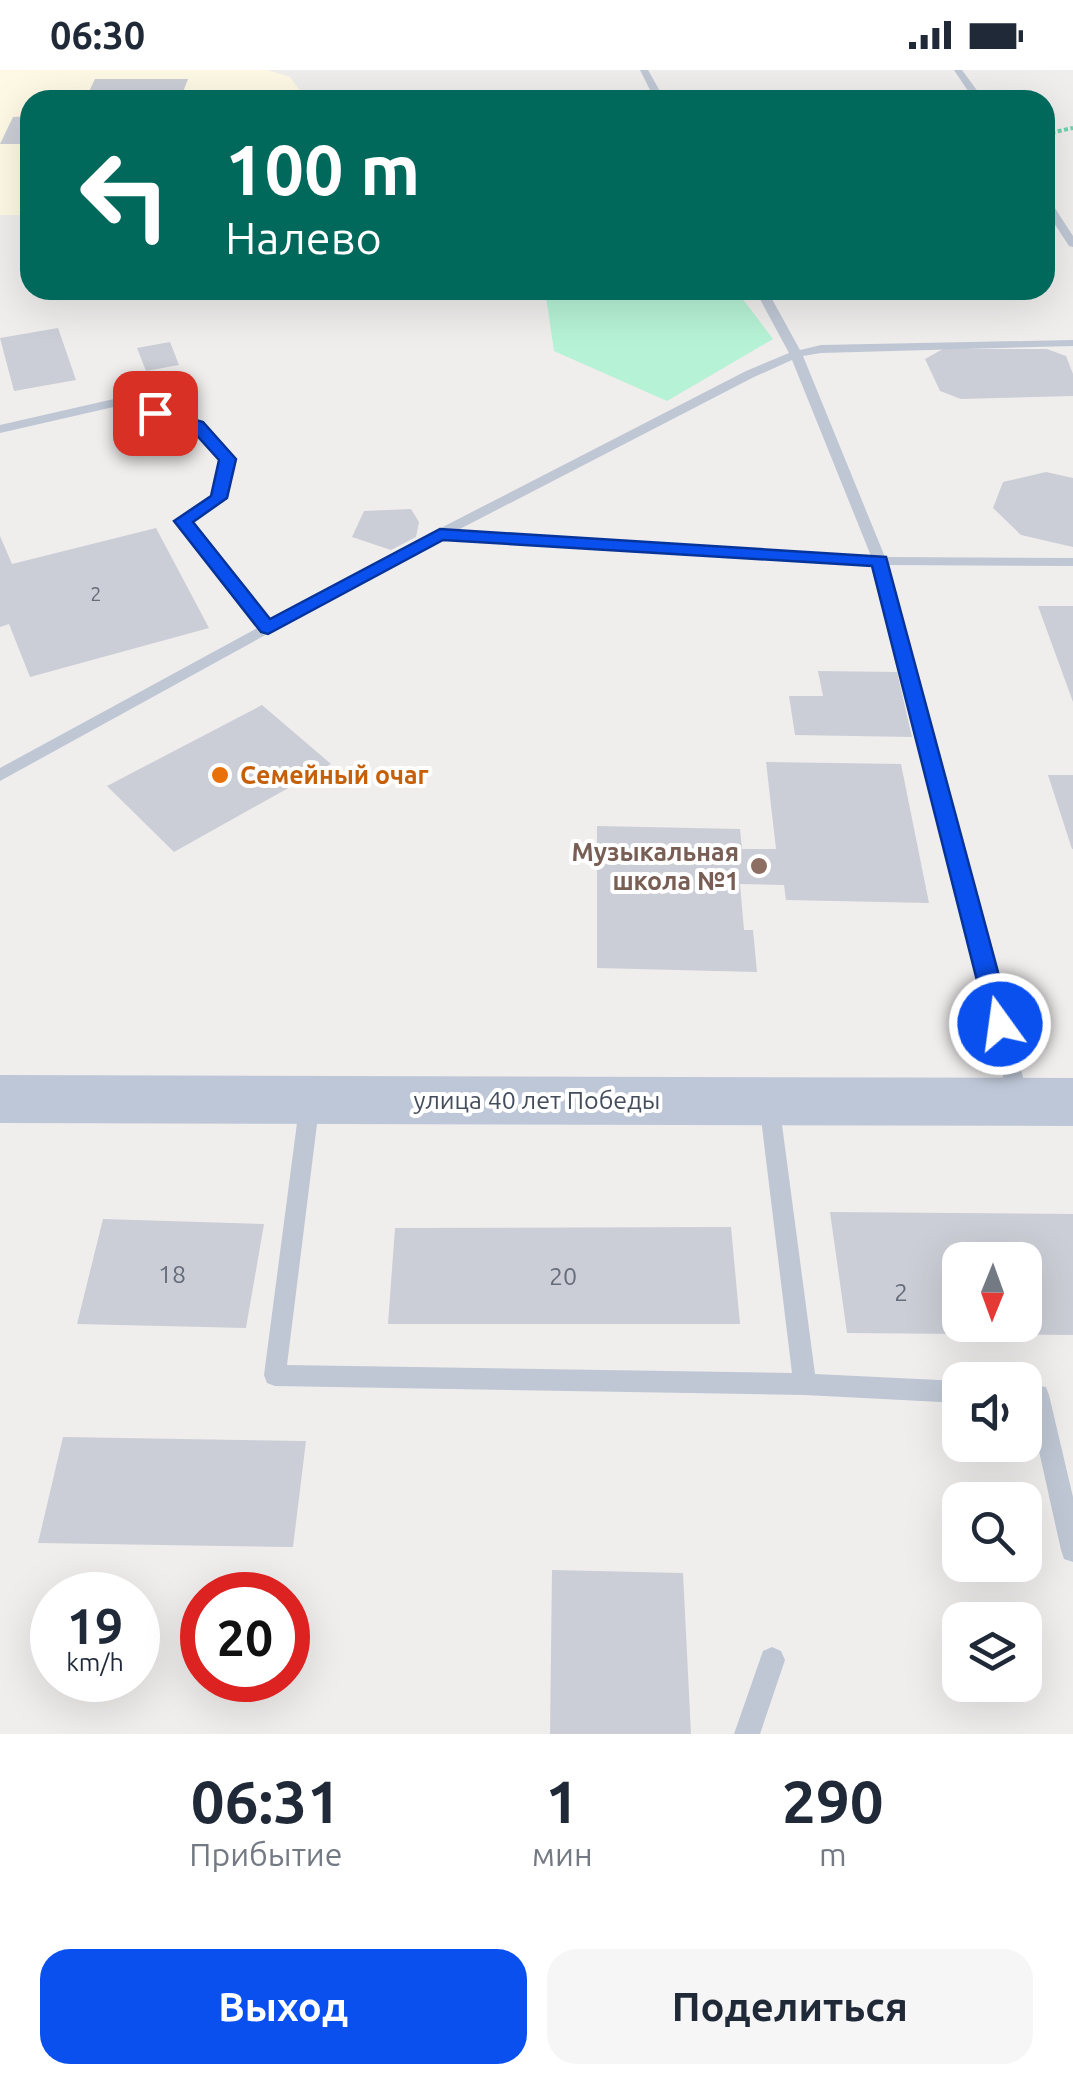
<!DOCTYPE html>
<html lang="ru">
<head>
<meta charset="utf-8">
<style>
	:root { --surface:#fff; --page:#f6f6f7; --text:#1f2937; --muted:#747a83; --accent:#0950ee }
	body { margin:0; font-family:Ubuntu,sans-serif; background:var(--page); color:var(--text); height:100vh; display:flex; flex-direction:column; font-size:38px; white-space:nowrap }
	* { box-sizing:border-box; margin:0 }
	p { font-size:32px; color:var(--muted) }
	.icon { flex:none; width:55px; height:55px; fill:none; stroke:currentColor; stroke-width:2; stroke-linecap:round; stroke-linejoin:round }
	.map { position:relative; height:1664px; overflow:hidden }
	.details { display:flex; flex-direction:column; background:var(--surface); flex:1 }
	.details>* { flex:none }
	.guide { position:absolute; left:20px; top:20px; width:1035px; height:210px; border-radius:30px; box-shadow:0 10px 40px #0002; background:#00695c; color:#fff; overflow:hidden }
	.needle { width:65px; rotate:181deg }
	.fabs { position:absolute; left:942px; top:1172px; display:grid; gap:20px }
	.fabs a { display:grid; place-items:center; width:100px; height:100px; border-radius:20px; background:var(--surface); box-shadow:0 10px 40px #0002; font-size:50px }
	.speed { position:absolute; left:30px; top:1502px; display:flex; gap:20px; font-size:50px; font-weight:700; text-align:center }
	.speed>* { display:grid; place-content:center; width:130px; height:130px; border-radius:50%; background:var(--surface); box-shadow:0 10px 40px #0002; line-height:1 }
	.speed small { font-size:25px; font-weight:400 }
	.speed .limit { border:15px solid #d22; background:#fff; color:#111 }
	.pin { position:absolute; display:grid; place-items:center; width:85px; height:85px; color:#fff; margin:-42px; border-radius:20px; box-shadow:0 5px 15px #0006 }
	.me { position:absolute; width:110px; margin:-55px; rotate:346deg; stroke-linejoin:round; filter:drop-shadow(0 0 8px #0008) }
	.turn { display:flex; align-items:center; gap:35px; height:210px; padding:0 40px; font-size:45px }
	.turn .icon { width:130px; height:130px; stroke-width:2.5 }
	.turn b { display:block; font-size:70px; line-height:85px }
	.eta { display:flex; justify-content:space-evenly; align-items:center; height:170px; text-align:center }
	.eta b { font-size:60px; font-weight:600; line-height:70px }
	.cta { display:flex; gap:20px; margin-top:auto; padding:20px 40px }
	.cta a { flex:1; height:115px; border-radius:30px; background:var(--accent); color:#fff; font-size:40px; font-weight:600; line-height:115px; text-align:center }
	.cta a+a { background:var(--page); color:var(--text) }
	.status { display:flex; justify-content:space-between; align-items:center; height:70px; padding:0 50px; background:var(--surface); direction:ltr }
	.status svg { height:28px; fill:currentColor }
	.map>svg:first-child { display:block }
	.commercial { fill:#fdf9e4 }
	.green { fill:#b6f2d5 }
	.building { fill:#cbced6; fill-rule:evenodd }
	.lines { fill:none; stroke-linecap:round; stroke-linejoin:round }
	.path { stroke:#6cd3ad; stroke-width:4; stroke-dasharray:4 2.5; stroke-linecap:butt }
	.service { fill:#bfc7d4; fill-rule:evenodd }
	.secondary { fill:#bec7d8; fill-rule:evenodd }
	.route { fill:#0950ee; stroke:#06349b; stroke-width:2.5 }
	.food-dot { fill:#e8710a; stroke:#fff; stroke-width:4 }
	.education-dot { fill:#8d6e63; stroke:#fff; stroke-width:4 }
	.labels { text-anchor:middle; stroke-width:8; stroke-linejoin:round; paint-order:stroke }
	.number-label { font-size:20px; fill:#666d7a }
	.food-label { font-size:25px; font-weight:bold; fill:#c56008; stroke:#fff; text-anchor:start }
	.education-label { font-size:25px; font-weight:bold; fill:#785e54; stroke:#fff; text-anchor:end }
	.street-label { font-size:25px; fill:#444d5c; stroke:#fff }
	.near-number-label { font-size:25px; fill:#666d7a }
</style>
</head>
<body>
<div class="status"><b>06:30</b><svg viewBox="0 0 49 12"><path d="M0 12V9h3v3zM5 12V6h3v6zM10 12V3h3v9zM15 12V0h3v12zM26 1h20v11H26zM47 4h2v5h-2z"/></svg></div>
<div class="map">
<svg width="1073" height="1664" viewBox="0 0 1073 1664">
	<rect width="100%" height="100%" fill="#f0eded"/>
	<polygon class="commercial" points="0,0 268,0 290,7 307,30 30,30 30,145 0,145"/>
	<polygon class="green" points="545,220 736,220 773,269 667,331 554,281"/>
	<g class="building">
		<polygon points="95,9 188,9 180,30 85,30"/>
		<polygon points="30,46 30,74 0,74 13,47"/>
		<polygon points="58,258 76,310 14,321 0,268"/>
		<polygon points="170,272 179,295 146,301 137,278"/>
		<polygon points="943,279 1047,279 1066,286 1073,304 1073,326 961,329 940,321 925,289"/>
		<polygon points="1046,402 1073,408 1073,477 1021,465 993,438 1003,412"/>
		<polygon points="411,439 419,452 416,467 391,480 352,467 364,441"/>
		<polygon points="156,458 209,558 30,607 9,554 0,557 0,466 12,494"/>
		<polygon points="1038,536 1073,536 1073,632"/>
		<polygon points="818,601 897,602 912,667 795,665 789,626 823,626"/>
		<polygon points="262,635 331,694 174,782 107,716"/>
		<polygon points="766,692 901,694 929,833 786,830 784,815 740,814 744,860 753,860 757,902 597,898 597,756 740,759 742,779 776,779"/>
		<polygon points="1048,705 1073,705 1073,779 1072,779"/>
		<path d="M830 1142 1073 1144V1265L847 1263ZM960 1190H1025V1255H960Z"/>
		<polygon points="103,1149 264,1154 246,1258 77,1254"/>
		<polygon points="731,1157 740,1254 388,1254 395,1158"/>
		<polygon points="63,1367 306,1371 293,1477 38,1473"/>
		<polygon points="552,1500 683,1503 691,1664 550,1664"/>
	</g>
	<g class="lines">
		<polyline class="path" points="1045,64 1073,58"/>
		<g class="service">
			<polygon points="640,0 648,0 665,30 655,30"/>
			<polygon points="954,0 962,0 984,30 974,30"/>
			<polygon points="1045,128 1049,129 1073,166 1073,177 1069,176 1045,139"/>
			<path d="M755 220H767L800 280 821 275 1073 270V276L821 283 803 286 885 487 1073 488V496L888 495 1029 1030 1026 1036 1019 1038 1012 1036 1009 1030 874 495 442 468 0 711V698L259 557 176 451 213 426 221 390 193 359 151 346V340L201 353 234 389 224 431 191 452 270 551 435 461 746 301 789 283ZM792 290 871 486 456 461 754 307Z"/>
			<polygon points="127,326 133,330 131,333 0,363 0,355"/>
			<polygon points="310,1022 317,1024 320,1030 287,1295 792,1303 759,1032 762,1026 769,1024 776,1026 779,1032 815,1304 960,1311 960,1333 805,1325 275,1316 267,1313 264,1305 300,1030 303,1024"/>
			<polygon points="1025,1314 1046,1317 1049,1325 1073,1427 1073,1492 1064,1489 1061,1480 1029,1336 1025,1336"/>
			<polygon points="772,1577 781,1581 785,1590 760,1664 734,1664 763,1581"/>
		</g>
		<polygon class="secondary" points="0,1005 1073,1008 1073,1056 0,1053"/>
	</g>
	<polygon class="route" points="155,338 203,352 236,389 227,428 193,452 270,549 440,459 886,487 1012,954 1008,961 991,961 988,954 872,496 443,470 268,564 261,562 174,451 211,426 219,390 191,359 149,347 147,343"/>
	<circle class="food-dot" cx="220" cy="705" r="10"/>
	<circle class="education-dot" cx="759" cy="796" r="10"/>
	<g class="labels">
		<g class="number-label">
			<text x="96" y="531">2</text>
		</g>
		<g class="food-label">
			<text x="240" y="714">Семейный очаг</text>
		</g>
		<g class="education-label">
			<text x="739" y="791">Музыкальная<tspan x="739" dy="29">школа №1</tspan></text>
		</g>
		<g class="street-label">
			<text x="537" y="1039">улица 40 лет Победы</text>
		</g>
		<g class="near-number-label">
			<text x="172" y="1213">18</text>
			<text x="563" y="1215">20</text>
			<text x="901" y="1231">2</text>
		</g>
	</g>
</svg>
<div class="fabs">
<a><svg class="needle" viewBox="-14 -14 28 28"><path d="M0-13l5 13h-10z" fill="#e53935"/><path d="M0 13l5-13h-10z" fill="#747a83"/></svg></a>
<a><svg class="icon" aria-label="sound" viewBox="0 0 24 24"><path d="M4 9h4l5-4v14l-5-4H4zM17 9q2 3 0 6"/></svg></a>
<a><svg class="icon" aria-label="search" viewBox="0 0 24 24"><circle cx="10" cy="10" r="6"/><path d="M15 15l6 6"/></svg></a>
<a><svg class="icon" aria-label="layers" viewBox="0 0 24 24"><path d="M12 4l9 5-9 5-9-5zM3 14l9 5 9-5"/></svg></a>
</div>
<div class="speed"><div>19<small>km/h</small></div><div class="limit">20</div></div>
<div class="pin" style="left:155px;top:343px;background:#d93025"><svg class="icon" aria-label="arrive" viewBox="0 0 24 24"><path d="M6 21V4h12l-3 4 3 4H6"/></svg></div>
<svg class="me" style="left:1000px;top:954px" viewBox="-20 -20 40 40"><circle r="17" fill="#0950ee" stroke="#fff" stroke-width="3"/><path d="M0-11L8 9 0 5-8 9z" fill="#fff"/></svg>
<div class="guide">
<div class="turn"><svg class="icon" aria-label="left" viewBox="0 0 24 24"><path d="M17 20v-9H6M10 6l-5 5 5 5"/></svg><div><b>100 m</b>Налево</div></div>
</div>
</div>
<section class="details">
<div class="eta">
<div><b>06:31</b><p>Прибытие</p></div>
<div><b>1</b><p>мин</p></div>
<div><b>290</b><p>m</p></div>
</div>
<div class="cta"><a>Выход</a><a>Поделиться</a></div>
</section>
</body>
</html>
